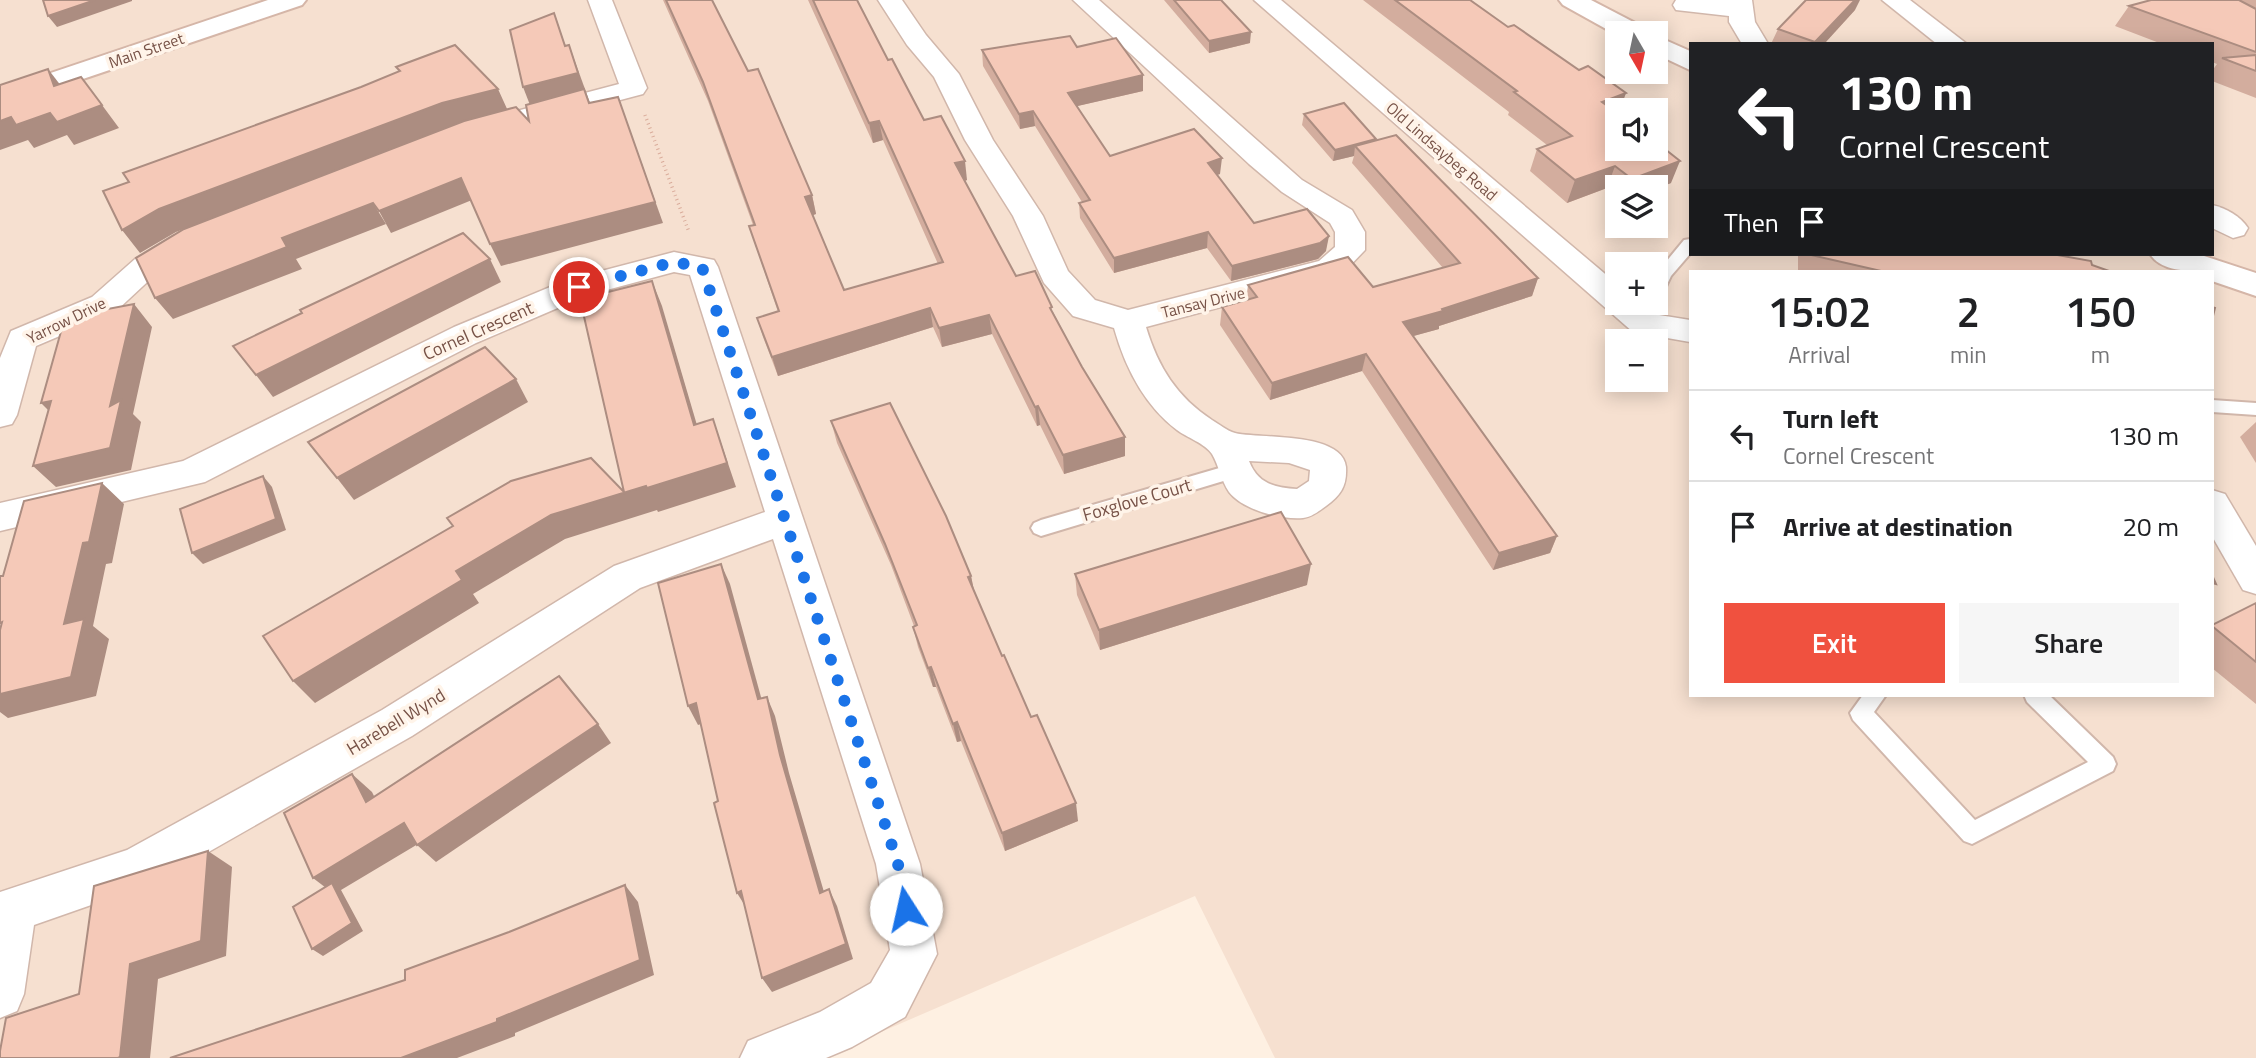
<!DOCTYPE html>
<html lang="en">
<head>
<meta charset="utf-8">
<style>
	:root { --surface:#fff; --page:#f6f6f6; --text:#202124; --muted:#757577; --line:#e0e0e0; --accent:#f0513f }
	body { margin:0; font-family:"Titillium Web",sans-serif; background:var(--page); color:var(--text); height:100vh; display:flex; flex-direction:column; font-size:26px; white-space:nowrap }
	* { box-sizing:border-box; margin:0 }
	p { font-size:23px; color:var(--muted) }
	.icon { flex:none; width:38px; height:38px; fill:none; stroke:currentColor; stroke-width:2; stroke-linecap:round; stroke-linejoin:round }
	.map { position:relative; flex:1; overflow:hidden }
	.panel { position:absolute; left:1689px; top:270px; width:525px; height:427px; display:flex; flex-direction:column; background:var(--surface); border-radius:0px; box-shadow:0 4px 18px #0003 }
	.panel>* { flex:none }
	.guide { position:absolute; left:1689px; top:42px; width:525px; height:214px; border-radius:0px; box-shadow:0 4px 18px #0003; background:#202124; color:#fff; overflow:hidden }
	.needle { width:46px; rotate:171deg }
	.tools { position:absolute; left:1605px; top:21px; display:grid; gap:14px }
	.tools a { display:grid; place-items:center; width:63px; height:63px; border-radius:0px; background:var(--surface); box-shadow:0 4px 18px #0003; font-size:35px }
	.pin { position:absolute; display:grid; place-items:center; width:60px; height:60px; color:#fff; margin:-30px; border:4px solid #fff; border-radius:50%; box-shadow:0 2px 7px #0007 }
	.me { position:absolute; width:77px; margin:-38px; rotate:350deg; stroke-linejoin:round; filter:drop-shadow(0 0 5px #0008) }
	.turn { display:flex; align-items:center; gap:24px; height:147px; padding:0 35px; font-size:32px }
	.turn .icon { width:91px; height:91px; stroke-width:2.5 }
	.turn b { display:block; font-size:49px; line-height:60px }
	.then { display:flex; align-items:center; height:66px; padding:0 35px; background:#0003; gap:14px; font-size:26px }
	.eta { display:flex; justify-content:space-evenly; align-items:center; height:119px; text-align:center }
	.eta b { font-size:42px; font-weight:600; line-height:49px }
	.button { display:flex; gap:14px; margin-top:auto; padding:14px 35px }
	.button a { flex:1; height:80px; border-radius:0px; background:var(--accent); color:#fff; font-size:28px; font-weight:600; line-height:80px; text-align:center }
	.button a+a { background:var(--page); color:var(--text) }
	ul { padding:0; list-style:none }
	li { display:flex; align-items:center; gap:21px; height:91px; padding:0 35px; border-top:2px solid var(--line) }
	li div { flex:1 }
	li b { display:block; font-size:26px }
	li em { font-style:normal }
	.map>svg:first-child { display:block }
	.residential { fill:#f6e0d0; fill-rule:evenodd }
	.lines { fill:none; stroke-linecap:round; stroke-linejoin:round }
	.lane-casing { stroke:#d1b7ab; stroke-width:4 }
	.street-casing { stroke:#d1b7ab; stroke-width:3 }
	.secondary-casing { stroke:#d5b6a8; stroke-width:4 }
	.path { stroke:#daac9b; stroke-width:3.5; stroke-dasharray:1 3.5; stroke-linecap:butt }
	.lane { fill:#fff; fill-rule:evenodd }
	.street { fill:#fff; fill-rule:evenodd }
	.secondary { fill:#fff; fill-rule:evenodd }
	.wall { fill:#d3ad9e }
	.shaded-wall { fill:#ac8d81 }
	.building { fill:#f5c9b8; stroke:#ac8d81; stroke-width:2 }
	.route { stroke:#1a73e8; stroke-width:12; stroke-dasharray:0 21.6 }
	.labels { text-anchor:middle; stroke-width:7; stroke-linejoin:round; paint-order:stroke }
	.far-street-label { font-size:16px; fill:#775247; stroke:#fff4e9 }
	.street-label { font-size:18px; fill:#775247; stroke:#fff4e9 }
</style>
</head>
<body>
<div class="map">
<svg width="2256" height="1058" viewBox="0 0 2256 1058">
	<rect width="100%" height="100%" fill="#fef0e2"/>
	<path class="residential" d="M0 0H2256V1058H1275L1195 896 821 1058H0ZM1617 33H1656V72H1617ZM1690 44H2212V254H1690ZM1617 110H1656V149H1617ZM1617 187H1656V226H1617ZM1617 264H1656V303H1617ZM1690 271H2212V695H1690ZM1617 341H1656V380H1617Z"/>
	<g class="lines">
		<defs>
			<g id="lane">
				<polygon points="1690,239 1690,254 1671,276 1662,295 1656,296 1656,274 1684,240"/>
				<polygon points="2212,400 2256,403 2256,415 2212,412"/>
				<polygon points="1233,464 1240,466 1242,471 1240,476 1041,536 1034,533 1031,528 1034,523 1041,520"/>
				<polygon points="1863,695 1886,695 1874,712 1975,820 2088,762 2027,702 2024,695 2049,695 2113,757 2116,764 2113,771 1972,844 1964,841 1853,720 1850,713"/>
			</g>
			<g id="street">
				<polygon points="588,0 612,0 647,88 643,94 477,138 467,136 463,130 467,124 619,84"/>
				<path d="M878 0H902L926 35 959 74 993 140 1043 216 1068 271 1095 300 1128 310 1319 261 1335 247V232L1330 223 1282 192 1249 164 1073 0H1099L1302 180 1352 210 1365 232V250L1341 275 1146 327C1158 367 1177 397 1212 420 1219 424 1227 431 1235 433 1258 439 1342 431 1346 467 1347 486 1341 495 1326 506 1319 511 1312 517 1303 518 1281 520 1243 510 1229 492 1221 480 1219 466 1212 454 1206 444 1186 437 1177 430 1144 405 1125 367 1114 328L1073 316 1044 283 1013 216 965 140 934 77 907 45ZM1249 461 1289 463 1310 470 1309 481 1297 489C1274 487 1258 484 1249 461Z"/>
				<polygon points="1254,0 1281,0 1617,284 1617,303 1639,303 1653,314 1690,320 1690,342 1633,332"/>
				<polygon points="1676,0 1752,0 1755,22 1767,42 1742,44 1729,22 1729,16 1676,10 1673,5"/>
				<polygon points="1882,0 1910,0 1967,44 1937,44"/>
				<path d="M2212 205C2226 208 2240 216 2248 228L2244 235 2233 238 2212 228Z"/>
				<polygon points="184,233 195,236 199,243 195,250 157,273 114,313 36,346 17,415 12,424 0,427 0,358 11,331 92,297 135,259 173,236"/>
				<polygon points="674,252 714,260 718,267 920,864 937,954 905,1017 852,1047 826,1058 740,1058 748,1041 820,1012 871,983 890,950 876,864 773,539 640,588 412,736 154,883 34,925 24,994 17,1011 0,1018 0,892 127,850 382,710 614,566 765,512 690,275 674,272 588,295 476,343 205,482 0,531 0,503 183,461 454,327 567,280"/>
				<polygon points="2212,490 2225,494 2256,546 2256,594 2243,590 2212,536"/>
			</g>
			<g id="secondary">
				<polygon points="268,0 306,0 302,5 0,107 0,90"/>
				<polygon points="1559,0 1591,0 1643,27 1647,33 1617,35 1563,5"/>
				<polygon points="1656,36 1690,51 1690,70 1656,54"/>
				<path d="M2150 254H2198L2256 273V296L2212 281V271C2192 271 2162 273 2150 254Z"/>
			</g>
		</defs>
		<use href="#lane" class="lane-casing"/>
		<use href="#street" class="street-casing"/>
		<use href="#secondary" class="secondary-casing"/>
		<polyline class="path" points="645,115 689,232"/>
		<use href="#lane" class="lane"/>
		<use href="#street" class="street"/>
		<use href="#secondary" class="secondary"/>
	</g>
	<g class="wall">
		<polygon points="663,0 712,0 812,195 816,214 813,215 844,290 938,264 883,140 873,143 808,0 857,0 888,60 924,120 967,180 965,181 1016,276 1053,312 1082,367 1125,437 1125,456 1064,474 1040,425 1037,426 992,334 942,347 933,327 778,376 763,337 757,318 778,312 749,226 753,225 708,101"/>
		<polygon points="1164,0 1221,0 1250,43 1209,53"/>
		<polygon points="1363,0 1470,0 1617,110 1617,149 1671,183 1656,189 1656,187 1617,187 1617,196 1607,188 1567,203 1530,171 1537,149 1547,145 1508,115 1509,112"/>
		<polygon points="2151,0 2256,0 2256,98 2212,81 2212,71 2217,64 2212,62 2212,44 2162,44 2115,26 2129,6"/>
		<polygon points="1855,10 1824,44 1771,44 1778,29"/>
		<polygon points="1077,47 1143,91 1077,106 1110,156 1220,174 1217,175 1254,223 1326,251 1318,259 1231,281 1207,248 1114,273 1080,218 1079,203 1082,202 1035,126 1020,129 983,66 982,50"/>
		<polygon points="1304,114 1376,139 1538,278 1532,296 1439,326 1439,329 1413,336 1557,536 1550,553 1493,570 1362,371 1270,400 1220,325 1222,307 1246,300 1248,285 1373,287 1443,268 1352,163 1354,156 1333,161 1302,125"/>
		<polygon points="1798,254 2052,254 2109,271 1798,271"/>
		<polygon points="831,421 971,576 974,590 1002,656 1078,821 1005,851 961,741 957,742 936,687 933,687 918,647 913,627 914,626 891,565 837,443"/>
		<polygon points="2256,422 2256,463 2240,437"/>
		<polygon points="1075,574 1307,585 1100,650 1077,595"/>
		<polygon points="2256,603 2256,704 2212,668 2212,625"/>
	</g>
	<g class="shaded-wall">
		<polygon points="95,0 132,0 132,1 57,27 48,16"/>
		<polygon points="1855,0 1860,0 1855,10 1824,44 1814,44"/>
		<polygon points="1251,32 1250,43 1209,53 1209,41"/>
		<polygon points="569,45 598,125 530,105 523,87"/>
		<polygon points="48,69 65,91 54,86"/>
		<polygon points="1143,75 1143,91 1069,108 1068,93"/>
		<polygon points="498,89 508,111 453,126 176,232 140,253 122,230 159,209 442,103"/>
		<polygon points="1626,93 1620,110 1617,110 1617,116 1602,102"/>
		<polygon points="618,97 663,223 501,266 490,244"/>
		<polygon points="102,105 119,128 74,145 67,135 34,148 28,140 0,150 0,121 11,117"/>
		<polygon points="1033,111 1035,126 1020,129 1019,114"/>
		<polygon points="879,121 883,140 873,143 869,123"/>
		<polygon points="1376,139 1355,146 1354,156 1333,161 1335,150"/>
		<polygon points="1222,158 1220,174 1207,178 1208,163"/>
		<polygon points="965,161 967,180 958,183 955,163"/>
		<polygon points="1680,161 1671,183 1656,189 1656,187 1629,187 1632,179"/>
		<polygon points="1615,166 1607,188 1567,203 1575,180"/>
		<polygon points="461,178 472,200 391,233 379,211"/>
		<polygon points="812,195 816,214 810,216 805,197"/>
		<polygon points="373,203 386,224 296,259 302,269 173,319 155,298 282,238"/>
		<polygon points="1208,232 1207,248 1114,273 1114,258"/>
		<polygon points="1329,236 1326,251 1318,259 1231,281 1232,266"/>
		<polygon points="490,259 501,282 273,397 256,375"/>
		<polygon points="1538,278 1532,296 1439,326 1439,329 1399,340 1403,322"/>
		<polygon points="652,281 662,306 704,449 694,425"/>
		<polygon points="134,304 152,327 133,414 141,422 131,470 56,487 33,466 110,406"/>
		<polygon points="930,308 933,327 778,376 772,357"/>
		<polygon points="989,315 992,334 942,347 939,328"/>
		<polygon points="1366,354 1362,371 1270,400 1272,383"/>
		<polygon points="516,379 528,402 354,500 337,478"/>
		<polygon points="51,401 63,425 41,403"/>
		<polygon points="1038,406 1040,425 1037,426 1035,407"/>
		<polygon points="713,419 736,487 658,512 657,510 565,539 473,594 479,603 315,703 293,681 456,571 551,515 646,486"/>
		<polygon points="1125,437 1125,456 1064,474 1063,455"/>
		<polygon points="263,476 272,487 286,530 203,564 192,553"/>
		<polygon points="102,483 124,504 112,563 106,564 93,626 109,639 96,696 8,718 0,712 0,694 64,624 83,543"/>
		<polygon points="1557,536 1550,553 1493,570 1499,553"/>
		<polygon points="721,564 730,584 767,719 758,699"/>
		<polygon points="1311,564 1307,585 1100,650 1099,630"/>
		<polygon points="971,576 975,596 968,577"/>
		<polygon points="931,667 936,687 933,687 928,668"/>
		<polygon points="767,697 775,716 789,773 829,909 820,893 780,755"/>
		<polygon points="696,703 706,722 698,725 688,706"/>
		<polygon points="957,722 961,741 957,742 953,724"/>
		<polygon points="598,724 611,743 436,862 417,845"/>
		<polygon points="352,774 372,792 386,820 366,802"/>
		<polygon points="1076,803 1078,821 1005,851 1002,833"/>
		<polygon points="404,823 423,841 341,890 363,931 323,956 312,949 334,894 313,878"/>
		<polygon points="208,851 232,867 226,956 158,979 150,1058 118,1058 130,964"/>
		<polygon points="625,885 638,902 654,975 515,1033 515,1036 457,1058 401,1058 497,1019"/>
		<polygon points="829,889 837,906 853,959 772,992 762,978"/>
		<polygon points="741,891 747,909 737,893"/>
	</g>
	<g class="building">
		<polygon points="43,0 95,0 48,16"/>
		<polygon points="666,0 712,0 748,71 758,69 812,195 805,197 844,290 943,262 879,121 869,123 813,0 857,0 888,60 892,59 924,120 941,116 965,161 955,163 1016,276 1035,271 1052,307 1050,308 1082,367 1125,437 1063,455 1038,406 1035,407 989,315 939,328 930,308 772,357 757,318 779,311 749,226 755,225 703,82"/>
		<polygon points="1174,0 1221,0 1251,32 1209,41"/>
		<polygon points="1395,0 1470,0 1508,27 1514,25 1579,70 1588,66 1626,93 1602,102 1617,113 1617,149 1656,149 1656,142 1680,161 1632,179 1615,166 1575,180 1537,149 1572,136 1514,92 1517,91"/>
		<polygon points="1806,0 1855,0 1815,42 1778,29"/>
		<polygon points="2151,0 2239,0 2256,9 2256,52 2129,6"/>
		<polygon points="554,13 565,46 569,45 578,73 523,87 510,30"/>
		<polygon points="1070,36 1077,47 1116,38 1143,75 1068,93 1110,156 1194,129 1222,158 1208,163 1254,223 1307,209 1329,236 1320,243 1232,266 1208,232 1114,258 1079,203 1090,200 1033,111 1019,114 982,50"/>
		<polygon points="455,45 498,89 442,103 159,209 122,230 103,191 129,182 123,173 361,87 400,71 396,67"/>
		<polygon points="2256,55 2256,71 2222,58"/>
		<polygon points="48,69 54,86 81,77 102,105 57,122 50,113 16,125 11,117 0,121 0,85"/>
		<polygon points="584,89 589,103 618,97 655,202 490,244 461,178 379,211 373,203 282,238 287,247 155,298 136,258 184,229 464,121 516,107 529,121 526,105"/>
		<polygon points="1344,103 1376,139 1335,150 1304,114"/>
		<polygon points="1396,135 1538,278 1442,309 1443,311 1403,322 1557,536 1499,553 1366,354 1272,383 1222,307 1257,297 1248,285 1348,257 1373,287 1460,263 1355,146"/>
		<polygon points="463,233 490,259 256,375 233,346 302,313 300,310"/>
		<polygon points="1811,254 2052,254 2091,261 2092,265 2109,271 1881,271 1811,255"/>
		<polygon points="652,281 694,425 713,419 727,463 647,488 646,486 551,515 456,571 462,580 293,681 263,636 453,526 447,518 511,481 591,458 624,492 580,299"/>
		<polygon points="134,304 110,406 121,400 110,448 33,466 51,401 41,403 65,317"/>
		<polygon points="2212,307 2215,308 2212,320"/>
		<polygon points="485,347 516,379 337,478 308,442"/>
		<polygon points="890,403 946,516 971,576 968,577 1002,656 1004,655 1031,717 1037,715 1076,803 1002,833 957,722 953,724 931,667 928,668 913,627 917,625 885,544 831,421"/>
		<polygon points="263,476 276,519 192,553 180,509"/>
		<polygon points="102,483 89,542 83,543 64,624 84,619 71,677 0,694 0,630 2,622 0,623 0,576 3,576 24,501"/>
		<polygon points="1281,512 1311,564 1099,630 1075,574"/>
		<polygon points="721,564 758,699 767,697 780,755 820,893 829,889 846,944 762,978 741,891 737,893 714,803 718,801 696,703 688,706 658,583"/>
		<polygon points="2212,575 2216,584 2212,583"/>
		<polygon points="2256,603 2256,662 2212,626 2212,625"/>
		<polygon points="559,676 598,724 417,845 404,823 313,878 284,813 352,774 366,802"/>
		<polygon points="208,851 201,941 130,964 120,1057 118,1058 0,1058 0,1051 6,1018 79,994 94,886"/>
		<polygon points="332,883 352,923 312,949 293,907"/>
		<polygon points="625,885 640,960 497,1019 497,1022 401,1058 170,1058 405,980 405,970 509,932"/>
	</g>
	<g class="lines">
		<polyline class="route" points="579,287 674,262 702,267 898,864 906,909"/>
	</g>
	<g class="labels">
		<g class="far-street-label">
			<text transform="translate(146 50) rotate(-19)" y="6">Main Street</text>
			<text transform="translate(1442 151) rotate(41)" y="6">Old Lindsaybeg Road</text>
			<text transform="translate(1203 302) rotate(-14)" y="6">Tansay Drive</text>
			<text transform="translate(66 320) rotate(-26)" y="6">Yarrow Drive</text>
		</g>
		<g class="street-label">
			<text transform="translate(478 331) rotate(-24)" y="6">Cornel Crescent</text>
			<text transform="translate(1137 500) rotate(-16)" y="6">Foxglove Court</text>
			<text transform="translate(396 722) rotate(-31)" y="6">Harebell Wynd</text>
		</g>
	</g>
</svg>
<div class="tools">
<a><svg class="needle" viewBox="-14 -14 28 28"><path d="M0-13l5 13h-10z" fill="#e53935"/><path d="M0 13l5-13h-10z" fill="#757577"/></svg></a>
<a><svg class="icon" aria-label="sound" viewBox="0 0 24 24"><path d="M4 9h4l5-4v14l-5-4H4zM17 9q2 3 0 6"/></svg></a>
<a><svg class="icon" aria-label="layers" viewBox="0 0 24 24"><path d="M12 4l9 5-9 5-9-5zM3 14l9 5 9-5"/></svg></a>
<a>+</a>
<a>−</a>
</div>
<div class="pin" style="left:579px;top:287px;background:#d93025"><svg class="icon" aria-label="arrive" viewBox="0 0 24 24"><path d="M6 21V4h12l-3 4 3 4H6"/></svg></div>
<svg class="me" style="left:906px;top:909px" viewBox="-20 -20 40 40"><circle r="19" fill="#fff"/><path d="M0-13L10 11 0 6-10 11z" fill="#1a73e8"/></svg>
<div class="guide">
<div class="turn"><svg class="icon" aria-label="left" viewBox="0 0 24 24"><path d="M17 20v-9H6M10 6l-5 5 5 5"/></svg><div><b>130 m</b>Cornel Crescent</div></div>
<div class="then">Then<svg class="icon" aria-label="arrive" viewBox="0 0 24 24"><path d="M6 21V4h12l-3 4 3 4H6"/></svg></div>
</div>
<section class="panel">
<div class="eta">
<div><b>15:02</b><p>Arrival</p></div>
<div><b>2</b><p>min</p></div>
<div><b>150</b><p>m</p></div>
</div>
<ul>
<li><svg class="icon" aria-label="left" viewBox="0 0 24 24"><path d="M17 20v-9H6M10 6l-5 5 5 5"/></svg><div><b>Turn left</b><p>Cornel Crescent</p></div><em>130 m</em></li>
<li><svg class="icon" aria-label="arrive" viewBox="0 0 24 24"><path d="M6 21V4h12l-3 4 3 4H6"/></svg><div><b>Arrive at destination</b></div><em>20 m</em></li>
</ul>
<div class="button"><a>Exit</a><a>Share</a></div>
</section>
</div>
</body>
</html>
